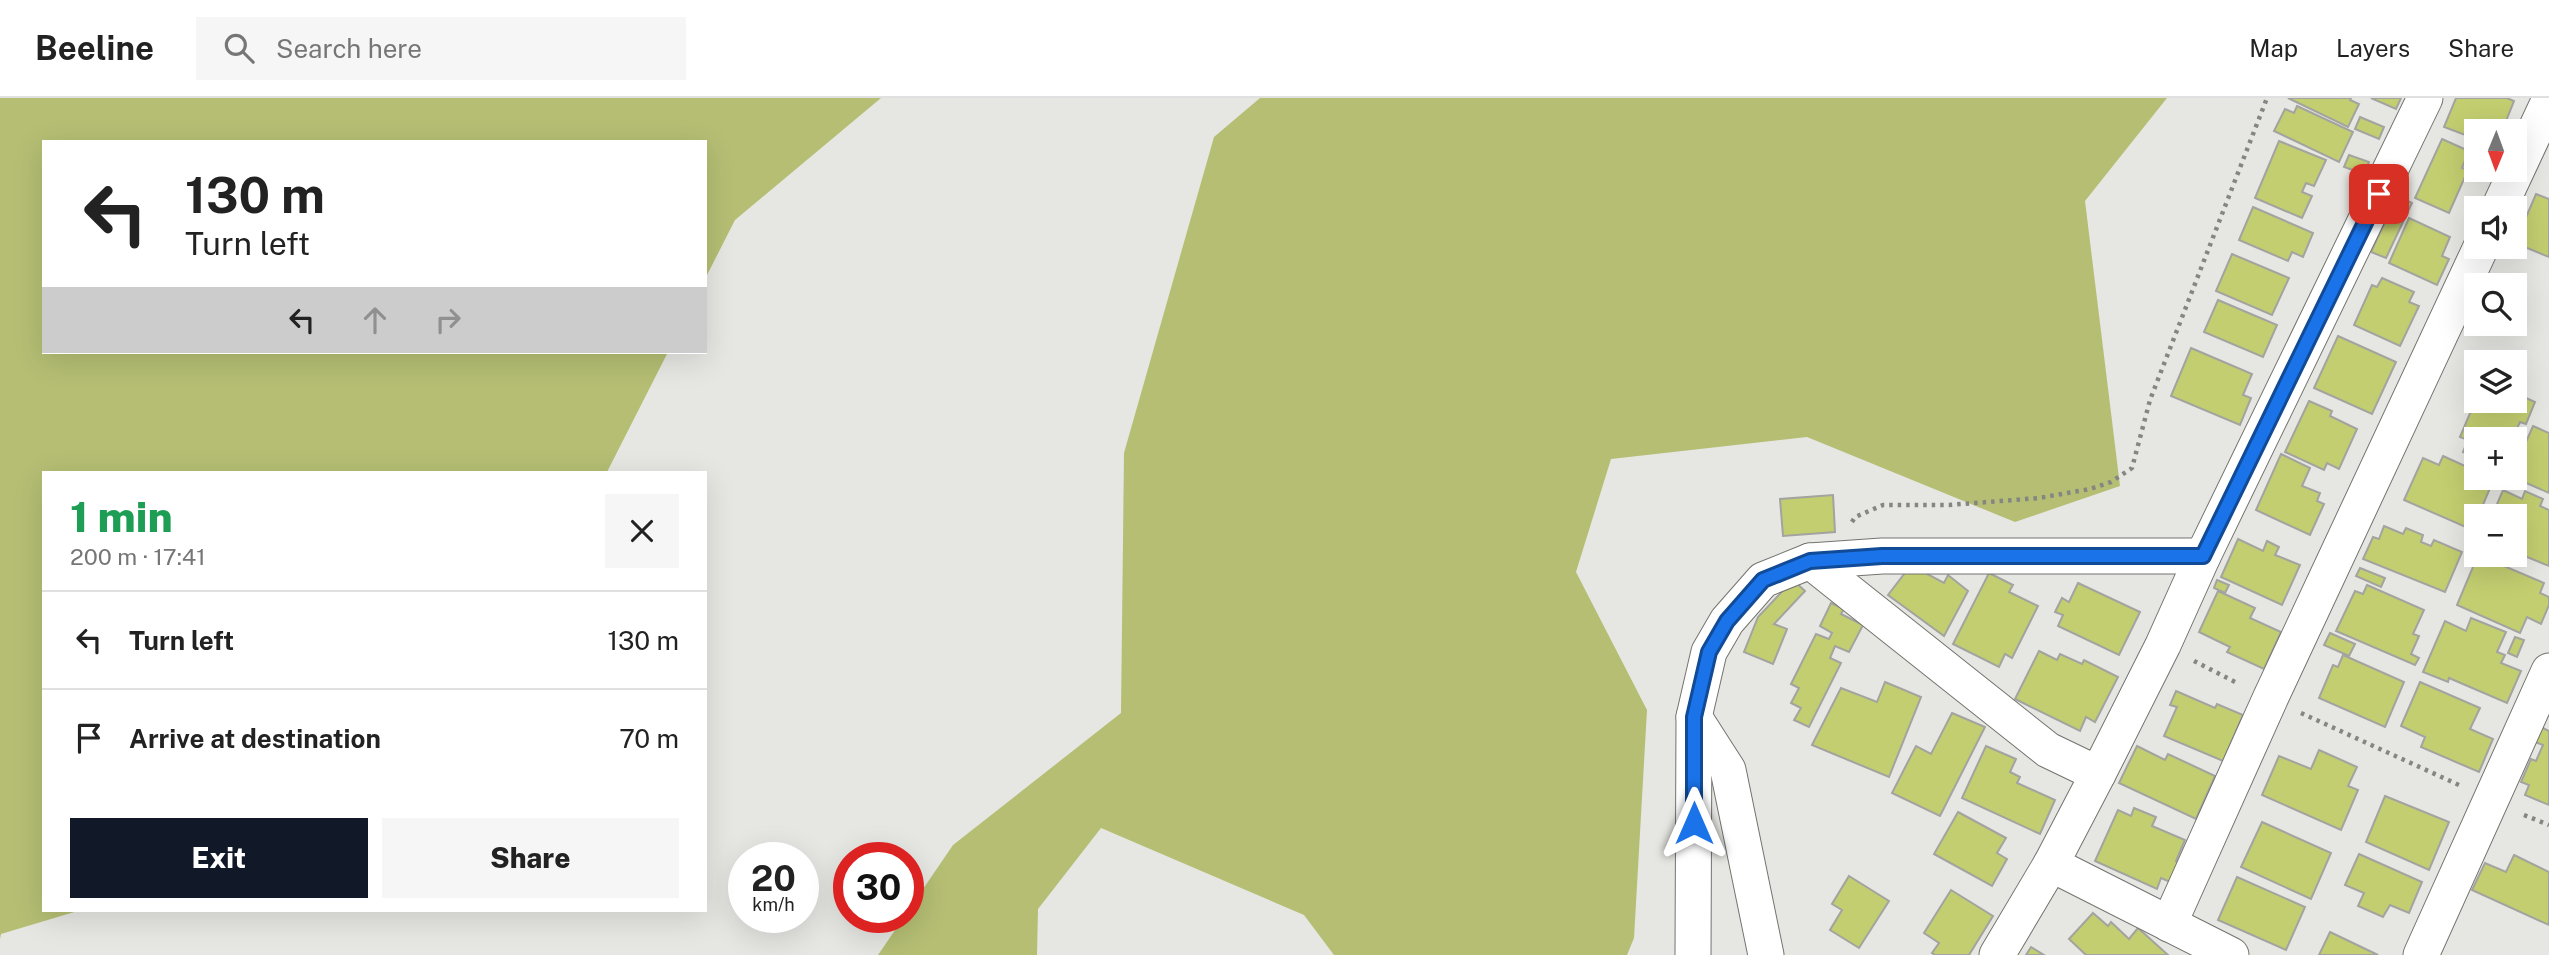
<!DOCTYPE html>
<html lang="en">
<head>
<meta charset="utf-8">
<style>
	:root { --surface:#fff; --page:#f6f6f6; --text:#222; --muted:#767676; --line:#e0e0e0; --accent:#111827 }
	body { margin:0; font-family:"Public Sans",sans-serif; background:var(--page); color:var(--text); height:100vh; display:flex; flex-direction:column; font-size:26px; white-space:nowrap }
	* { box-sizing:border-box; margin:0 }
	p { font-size:23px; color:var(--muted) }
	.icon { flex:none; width:38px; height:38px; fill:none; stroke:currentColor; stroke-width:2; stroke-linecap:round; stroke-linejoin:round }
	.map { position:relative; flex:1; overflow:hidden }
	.details { position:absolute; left:42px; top:373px; width:665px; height:441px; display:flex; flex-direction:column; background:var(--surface); border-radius:0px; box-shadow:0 7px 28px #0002 }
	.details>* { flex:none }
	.top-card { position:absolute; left:42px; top:42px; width:665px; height:214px; border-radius:0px; box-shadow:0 7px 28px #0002; background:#fff; color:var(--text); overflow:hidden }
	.needle { width:46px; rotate:181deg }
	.controls { position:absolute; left:2464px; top:21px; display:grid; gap:14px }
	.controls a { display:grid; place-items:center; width:63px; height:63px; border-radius:0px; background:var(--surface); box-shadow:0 7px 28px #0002; font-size:35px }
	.speed { position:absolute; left:728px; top:744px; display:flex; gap:14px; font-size:35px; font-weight:700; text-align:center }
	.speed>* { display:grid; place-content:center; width:91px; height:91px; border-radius:50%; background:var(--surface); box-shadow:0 7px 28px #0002; line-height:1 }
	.speed small { font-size:18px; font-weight:400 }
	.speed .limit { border:10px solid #d22; background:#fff; color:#111 }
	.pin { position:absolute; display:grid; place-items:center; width:60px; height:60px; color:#fff; margin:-30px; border-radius:14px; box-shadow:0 4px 10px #0006 }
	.me { position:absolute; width:77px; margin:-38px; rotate:0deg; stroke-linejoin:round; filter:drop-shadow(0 0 5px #0008) }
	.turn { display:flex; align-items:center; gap:24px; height:147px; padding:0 28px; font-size:32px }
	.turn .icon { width:91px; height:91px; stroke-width:2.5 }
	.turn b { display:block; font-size:49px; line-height:60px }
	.lanes { display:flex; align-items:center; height:66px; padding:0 28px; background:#0003; justify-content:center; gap:35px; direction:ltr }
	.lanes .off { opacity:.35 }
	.round { display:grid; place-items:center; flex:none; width:74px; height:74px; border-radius:0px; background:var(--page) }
	.headline { display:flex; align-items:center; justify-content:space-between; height:119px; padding:0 28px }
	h1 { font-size:42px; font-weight:800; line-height:52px; color:#1e9e55 }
	.cta { display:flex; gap:14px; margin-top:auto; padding:14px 28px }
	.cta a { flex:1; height:80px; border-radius:0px; background:var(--accent); color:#fff; font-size:28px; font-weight:800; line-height:80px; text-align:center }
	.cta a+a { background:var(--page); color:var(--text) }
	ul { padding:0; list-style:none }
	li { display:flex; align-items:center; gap:21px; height:98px; padding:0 28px; border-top:2px solid var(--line) }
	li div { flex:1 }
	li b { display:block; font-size:26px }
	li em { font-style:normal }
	header { display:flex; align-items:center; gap:42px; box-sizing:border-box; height:98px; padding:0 35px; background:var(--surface); border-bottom:2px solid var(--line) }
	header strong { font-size:33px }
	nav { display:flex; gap:38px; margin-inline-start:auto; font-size:24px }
	.search { width:490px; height:63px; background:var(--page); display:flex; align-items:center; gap:18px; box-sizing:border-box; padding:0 24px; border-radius:0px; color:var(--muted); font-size:26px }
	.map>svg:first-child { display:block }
	.green { fill:#b5be73 }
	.building { fill:#c3ce70; stroke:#a3a39f; stroke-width:2 }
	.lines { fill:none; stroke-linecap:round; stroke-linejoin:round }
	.minor-casing { stroke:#73746f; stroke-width:37 }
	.path { stroke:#858682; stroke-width:4.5; stroke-dasharray:3.5 5; stroke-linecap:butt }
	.minor { stroke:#fff; stroke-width:35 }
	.route-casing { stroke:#114b97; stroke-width:18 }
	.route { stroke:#1a73e8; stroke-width:12 }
</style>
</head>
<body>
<header>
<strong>Beeline</strong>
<div class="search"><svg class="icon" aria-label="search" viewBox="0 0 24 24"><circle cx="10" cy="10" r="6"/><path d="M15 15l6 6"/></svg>Search here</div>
<nav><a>Map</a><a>Layers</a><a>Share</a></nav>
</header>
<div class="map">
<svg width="2549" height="857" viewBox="0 0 2549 857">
	<rect width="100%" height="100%" fill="#e6e7e2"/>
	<g class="green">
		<polygon points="0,0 881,0 735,122 705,181 705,44 44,44 44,254 668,254 607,374 44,374 44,812 81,812 1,836 0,841"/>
		<polygon points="1260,0 2167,0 2085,103 2120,388 2015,424 1807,339 1611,361 1576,474 1647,612 1634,840 1627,857 1334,857 1304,817 1101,730 1038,811 1037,857 878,857 904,819 908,819 908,813 953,747 1121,615 1124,355 1214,39"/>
	</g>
	<g class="building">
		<polygon points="2288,0 2351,0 2350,2 2359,6 2348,29"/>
		<polygon points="2371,0 2401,0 2396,11"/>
		<polygon points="2456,0 2507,0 2514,3 2502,33 2476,33 2476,41 2444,29"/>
		<polygon points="2297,8 2353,34 2339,64 2274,33 2285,11 2294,15"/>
		<polygon points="2360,19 2384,29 2379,41 2355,31"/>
		<polygon points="2442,41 2469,53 2462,70 2468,72 2449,115 2415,100"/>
		<polygon points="2279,43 2326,62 2314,88 2306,85 2302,94 2312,98 2302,120 2255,100"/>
		<polygon points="2349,57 2369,64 2364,76 2344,69"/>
		<polygon points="2536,96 2549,101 2549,159 2515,145"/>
		<polygon points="2397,98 2412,105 2386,160 2371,154"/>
		<polygon points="2253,109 2313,135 2303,159 2292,154 2288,163 2239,142"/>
		<polygon points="2409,120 2450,139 2442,158 2449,161 2437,187 2389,165"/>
		<polygon points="2232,156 2289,180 2272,217 2216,193"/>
		<polygon points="2382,180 2414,194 2409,204 2419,208 2400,248 2354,227 2372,187 2377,189"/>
		<polygon points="2218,202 2277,227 2263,259 2204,234"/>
		<polygon points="2338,238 2396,264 2372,316 2314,290"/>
		<polygon points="2191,250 2252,276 2243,297 2251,300 2240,327 2171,298"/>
		<polygon points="2515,295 2535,304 2526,326 2520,324 2512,341 2476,341 2476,360 2463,354 2468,342 2460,339 2476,301 2515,303"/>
		<polygon points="2309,303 2332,313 2330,318 2357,331 2339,371 2327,365 2324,372 2285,354"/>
		<polygon points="2533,328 2549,335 2549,395 2515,380 2515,369"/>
		<polygon points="2281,356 2310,370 2302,388 2320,395 2317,403 2324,406 2310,437 2256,412"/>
		<polygon points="2443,358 2476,373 2476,380 2494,381 2479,416 2475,414 2468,430 2404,402 2423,360 2439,367"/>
		<polygon points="2503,392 2522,401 2525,393 2543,401 2540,408 2549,412 2549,468 2515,454 2515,418 2492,418"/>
		<polygon points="1833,397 1835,434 1783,438 1780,401"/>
		<polygon points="2384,428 2403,436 2406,430 2423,437 2421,444 2431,448 2434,442 2462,454 2445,494 2363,461 2373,439 2379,441"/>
		<polygon points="2238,441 2263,453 2267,443 2279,449 2275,457 2300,467 2282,507 2221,479"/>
		<polygon points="2478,457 2544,485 2540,495 2549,499 2549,507 2541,526 2527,519 2520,535 2457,507"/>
		<polygon points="2360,470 2385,480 2381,489 2356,478"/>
		<polygon points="1908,471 1918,471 1944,485 1948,477 1968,493 1944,538 1888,497"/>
		<polygon points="1989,475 2013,487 2009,494 2038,508 2012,560 2005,556 1999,569 1953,546"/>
		<polygon points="1793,482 1805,493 1774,526 1787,531 1773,566 1744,554 1758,519"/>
		<polygon points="2217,482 2229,487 2225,495 2214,490"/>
		<polygon points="2078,485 2140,514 2119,557 2058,528 2063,517 2055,514 2062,500 2069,504"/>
		<polygon points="2367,487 2424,512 2413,536 2419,538 2411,556 2419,560 2415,567 2336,533 2355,493 2363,496"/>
		<polygon points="2218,493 2255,510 2250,520 2281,534 2264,571 2227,554 2230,549 2199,534"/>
		<polygon points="1831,505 1844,511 1841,516 1863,527 1849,554 1835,548 1830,560 1841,565 1809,629 1794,622 1801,610 1791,605 1799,590 1791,586 1816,536 1829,541 1832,535 1820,528"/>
		<polygon points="2471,520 2506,534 2497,554 2505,557 2501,565 2521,573 2507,605 2449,580 2448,584 2423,574 2445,523 2466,533"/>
		<polygon points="2330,535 2355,546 2349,558 2324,547"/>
		<polygon points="2515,539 2524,542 2517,559 2508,555"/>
		<polygon points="2039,553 2057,562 2060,556 2082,566 2084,562 2118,579 2095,624 2086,619 2080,633 2015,601"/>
		<polygon points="2343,557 2404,584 2385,629 2319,600 2333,567 2338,569"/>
		<polygon points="1885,584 1921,599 1889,679 1812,647 1841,590 1877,604"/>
		<polygon points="2420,584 2480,610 2470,631 2493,641 2479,674 2421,649 2425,639 2401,628"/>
		<polygon points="2176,593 2215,610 2217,606 2243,617 2223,663 2164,638 2177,609 2170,607"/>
		<polygon points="1952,615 1985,629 1940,718 1892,695 1916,648 1931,656"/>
		<polygon points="2541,629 2549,633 2549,707 2525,697 2529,687 2521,684 2531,661 2536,663 2543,647 2535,644"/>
		<polygon points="1986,648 2016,661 2010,674 2020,679 2017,685 2055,702 2040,736 1962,700"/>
		<polygon points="2137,648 2165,662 2168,656 2215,678 2196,721 2119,685"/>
		<polygon points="2319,652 2357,669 2348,688 2358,692 2341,732 2262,697 2279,658 2311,671"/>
		<polygon points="2385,698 2449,724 2429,772 2366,744"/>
		<polygon points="2134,710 2156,719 2152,728 2185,742 2176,763 2184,767 2175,786 2161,780 2157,791 2095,763 2118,712 2131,718"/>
		<polygon points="1958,714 2006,740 1997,755 2007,761 1992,788 1934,756"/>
		<polygon points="2262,724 2331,755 2311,801 2241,769"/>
		<polygon points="2359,756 2422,784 2409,815 2390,807 2383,819 2358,808 2364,795 2345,787"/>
		<polygon points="2514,757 2549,774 2549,827 2472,792 2485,765 2506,774"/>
		<polygon points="1849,778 1889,803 1859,850 1830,832 1842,812 1832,806"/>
		<polygon points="2237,779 2305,809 2286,852 2218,822"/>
		<polygon points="1951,792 1993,818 1969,857 1935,857 1932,855 1939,845 1924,835"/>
		<polygon points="2093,815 2108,828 2111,824 2129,841 2138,830 2168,857 2086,857 2069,841"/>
		<polygon points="2330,834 2378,857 2319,857"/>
		<polygon points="2031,849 2044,857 2026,857"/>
	</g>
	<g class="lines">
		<defs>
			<g id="minor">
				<polyline points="2499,110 2549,3"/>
				<polyline points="1810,463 2048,652 2098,676"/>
				<polyline points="1694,619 1728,672 1766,857"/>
				<polyline points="2051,766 2231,857"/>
				<polyline points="2169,826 2270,601 2481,149"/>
				<polyline points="1693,857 1694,619 1709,554 1727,523 1763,482 1810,463 1882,458 2203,458"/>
				<polyline points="1997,857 2051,766 2098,676 2163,547 2203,458 2425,0"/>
				<polyline points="2421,857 2549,573"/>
			</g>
		</defs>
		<use href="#minor" class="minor-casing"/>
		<g class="path">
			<polyline points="1852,424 1855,419 1883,407 1949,407 2039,400 2090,391 2111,384 2132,370 2150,302 2267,0"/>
			<polyline points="2194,563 2239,586"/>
			<polyline points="2301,615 2459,687"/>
			<polyline points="2524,717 2549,727"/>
		</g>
		<use href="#minor" class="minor"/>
	</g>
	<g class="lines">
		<defs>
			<polyline id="route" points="1694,725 1694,619 1709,554 1727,523 1763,482 1810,463 1882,458 2203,458 2379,96"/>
		</defs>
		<use href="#route" class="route-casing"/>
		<use href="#route" class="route"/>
	</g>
</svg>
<div class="controls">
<a><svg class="needle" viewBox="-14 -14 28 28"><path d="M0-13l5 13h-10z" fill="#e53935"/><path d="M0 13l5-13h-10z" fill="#767676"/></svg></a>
<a><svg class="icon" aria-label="sound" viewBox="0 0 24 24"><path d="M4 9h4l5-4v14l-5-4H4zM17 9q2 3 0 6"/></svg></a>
<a><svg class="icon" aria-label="search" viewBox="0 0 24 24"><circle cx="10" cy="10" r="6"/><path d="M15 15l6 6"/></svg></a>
<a><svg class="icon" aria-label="layers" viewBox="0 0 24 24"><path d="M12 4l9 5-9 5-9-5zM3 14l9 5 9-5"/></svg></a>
<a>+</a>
<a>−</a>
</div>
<div class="speed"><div>20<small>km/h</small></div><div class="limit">30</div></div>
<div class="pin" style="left:2379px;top:96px;background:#d93025"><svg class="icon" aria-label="arrive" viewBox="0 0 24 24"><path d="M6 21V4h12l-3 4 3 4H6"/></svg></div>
<svg class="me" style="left:1694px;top:725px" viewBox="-20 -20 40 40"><path d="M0-17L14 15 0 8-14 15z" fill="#1a73e8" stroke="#fff" stroke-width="4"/></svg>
<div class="top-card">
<div class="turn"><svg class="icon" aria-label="left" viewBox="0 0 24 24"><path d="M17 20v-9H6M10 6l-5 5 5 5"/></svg><div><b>130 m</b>Turn left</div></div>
<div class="lanes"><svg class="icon" aria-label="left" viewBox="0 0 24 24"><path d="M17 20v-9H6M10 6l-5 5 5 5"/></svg><svg class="icon off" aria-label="ahead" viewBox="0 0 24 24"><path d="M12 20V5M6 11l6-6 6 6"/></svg><svg class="icon off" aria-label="right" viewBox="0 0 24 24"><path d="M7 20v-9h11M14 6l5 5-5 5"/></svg></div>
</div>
<section class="details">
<div class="headline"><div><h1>1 min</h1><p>200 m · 17:41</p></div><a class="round"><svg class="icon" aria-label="close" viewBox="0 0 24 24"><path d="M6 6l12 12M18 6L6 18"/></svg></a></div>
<ul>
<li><svg class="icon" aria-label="left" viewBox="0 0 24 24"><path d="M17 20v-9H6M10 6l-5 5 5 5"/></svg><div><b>Turn left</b></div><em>130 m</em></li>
<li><svg class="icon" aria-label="arrive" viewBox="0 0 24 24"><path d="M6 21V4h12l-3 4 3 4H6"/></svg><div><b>Arrive at destination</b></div><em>70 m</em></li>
</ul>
<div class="cta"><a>Exit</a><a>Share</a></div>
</section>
</div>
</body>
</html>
